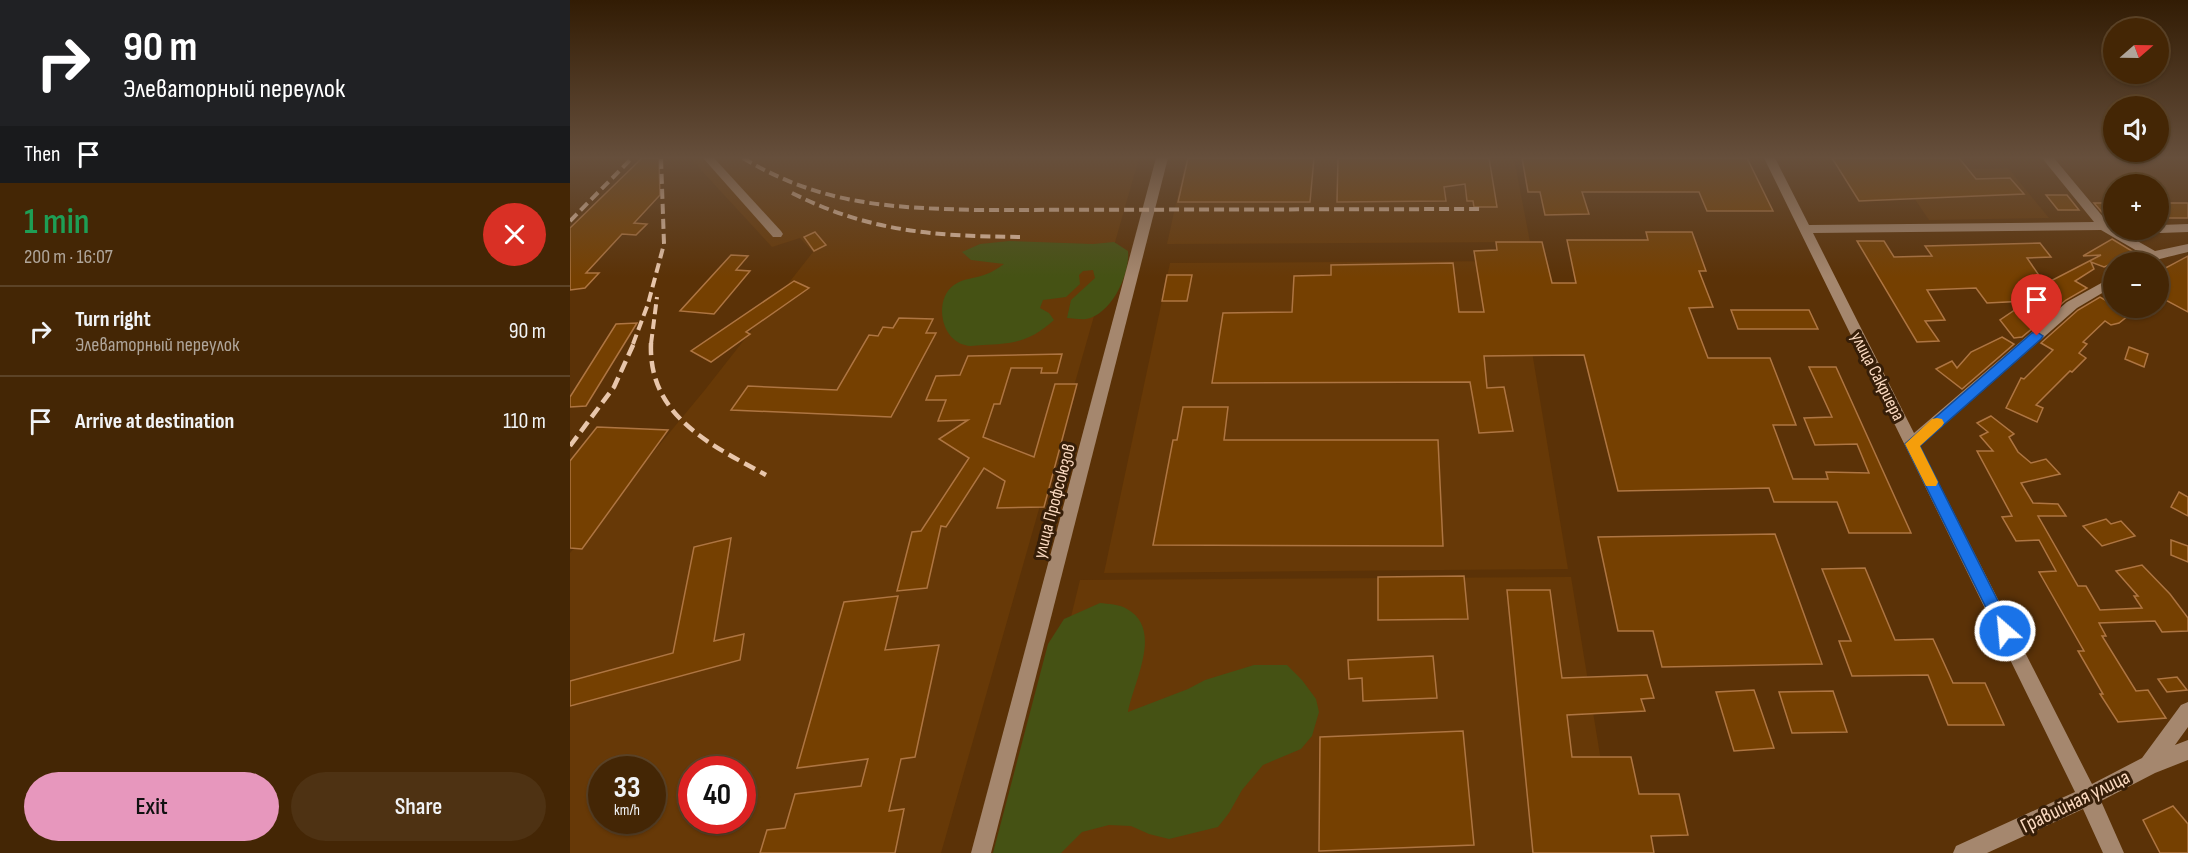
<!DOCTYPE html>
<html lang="en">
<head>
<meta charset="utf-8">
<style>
	:root { --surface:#442605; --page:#4e3213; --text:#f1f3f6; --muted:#afa59a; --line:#5c4327; --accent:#e797bd }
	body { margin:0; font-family:"Sofia Sans Condensed",sans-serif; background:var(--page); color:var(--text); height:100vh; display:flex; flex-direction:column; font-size:22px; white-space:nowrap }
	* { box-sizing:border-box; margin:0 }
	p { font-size:20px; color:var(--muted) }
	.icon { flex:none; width:33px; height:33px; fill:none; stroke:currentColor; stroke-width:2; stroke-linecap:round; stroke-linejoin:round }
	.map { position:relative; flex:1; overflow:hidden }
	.sheet { display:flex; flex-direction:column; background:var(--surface); width:570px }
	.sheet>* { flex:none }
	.banner { background:#202124; color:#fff; overflow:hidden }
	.needle { width:39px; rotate:70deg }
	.controls { position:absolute; left:1533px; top:18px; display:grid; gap:12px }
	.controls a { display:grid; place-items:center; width:66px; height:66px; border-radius:50%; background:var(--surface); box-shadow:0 2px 4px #0004,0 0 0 2px var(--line); font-size:30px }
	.speed { position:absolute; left:18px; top:756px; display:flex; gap:12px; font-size:30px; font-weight:700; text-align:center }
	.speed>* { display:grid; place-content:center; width:78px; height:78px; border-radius:50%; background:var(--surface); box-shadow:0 2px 4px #0004,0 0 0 2px var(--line); line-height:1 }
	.speed small { font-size:15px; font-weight:400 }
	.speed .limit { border:9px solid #d22; background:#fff; color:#111 }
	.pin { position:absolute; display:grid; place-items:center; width:51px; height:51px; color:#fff; margin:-62px -26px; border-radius:50% 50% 50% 0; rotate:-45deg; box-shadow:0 0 6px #0007 }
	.pin .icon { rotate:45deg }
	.me { position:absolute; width:66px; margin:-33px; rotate:333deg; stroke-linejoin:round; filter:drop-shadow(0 0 4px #0008) }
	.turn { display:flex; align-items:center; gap:21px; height:126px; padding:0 24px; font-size:27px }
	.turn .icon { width:78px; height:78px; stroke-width:2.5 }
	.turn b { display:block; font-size:42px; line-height:51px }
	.then { display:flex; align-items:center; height:57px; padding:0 24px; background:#0003; gap:12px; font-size:22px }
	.round { display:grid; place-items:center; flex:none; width:63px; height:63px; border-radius:32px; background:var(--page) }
	.headline { display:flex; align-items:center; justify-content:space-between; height:102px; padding:0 24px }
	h1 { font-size:36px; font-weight:600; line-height:45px; color:#1e9e55 }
	.action { display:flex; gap:12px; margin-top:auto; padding:12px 24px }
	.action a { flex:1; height:69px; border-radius:36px; background:var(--accent); color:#111; font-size:24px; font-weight:600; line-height:69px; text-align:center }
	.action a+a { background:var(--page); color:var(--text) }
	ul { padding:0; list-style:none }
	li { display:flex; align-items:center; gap:18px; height:90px; padding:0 24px; border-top:2px solid var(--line) }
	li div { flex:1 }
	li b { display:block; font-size:22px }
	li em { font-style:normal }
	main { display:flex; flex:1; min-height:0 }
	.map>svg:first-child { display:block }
	.built { fill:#673907; fill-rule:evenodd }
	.green { fill:#455214 }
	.building { fill:#754001; stroke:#ae7542; stroke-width:1.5 }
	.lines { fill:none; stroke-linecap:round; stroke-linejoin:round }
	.minor { fill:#a5876e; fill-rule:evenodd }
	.rail-far1 { stroke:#e8c6ab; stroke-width:4; stroke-dasharray:10 5; stroke-linecap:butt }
	.rail { stroke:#e8c6ab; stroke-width:4.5; stroke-dasharray:12 6; stroke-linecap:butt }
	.route { fill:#1a73e8; stroke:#114b97; stroke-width:1.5 }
	.slow { fill:#f59e0b }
	.labels { text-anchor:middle; stroke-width:6; stroke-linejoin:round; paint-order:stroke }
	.street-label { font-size:18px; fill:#fbdac1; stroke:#361e08 }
	.near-street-label { font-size:21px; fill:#fbdac1; stroke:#361e08 }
</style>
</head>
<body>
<main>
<section class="sheet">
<div class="banner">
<div class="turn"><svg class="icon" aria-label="right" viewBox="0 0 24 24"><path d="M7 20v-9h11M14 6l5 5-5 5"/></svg><div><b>90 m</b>Элеваторный переулок</div></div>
<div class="then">Then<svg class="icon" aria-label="arrive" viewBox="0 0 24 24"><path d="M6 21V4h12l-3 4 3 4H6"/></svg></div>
</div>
<div class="headline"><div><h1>1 min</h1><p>200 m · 16:07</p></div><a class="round" style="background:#d93025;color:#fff"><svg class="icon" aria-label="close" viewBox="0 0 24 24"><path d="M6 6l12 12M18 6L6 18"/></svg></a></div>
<ul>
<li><svg class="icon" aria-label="right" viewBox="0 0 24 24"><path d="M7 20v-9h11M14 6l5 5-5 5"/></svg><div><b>Turn right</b><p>Элеваторный переулок</p></div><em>90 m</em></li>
<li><svg class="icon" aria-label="arrive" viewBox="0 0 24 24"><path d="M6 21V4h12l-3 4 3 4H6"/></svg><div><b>Arrive at destination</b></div><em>110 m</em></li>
</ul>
<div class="action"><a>Exit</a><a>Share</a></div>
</section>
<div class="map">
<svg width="1618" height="853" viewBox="0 0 1618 853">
	<rect width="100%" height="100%" fill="#5b3207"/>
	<g class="built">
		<path d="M120 158H569L371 853H0V553L134 391 243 252 230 238 202 247ZM32 770H82V820H32ZM122 770H172V820H122Z"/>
		<polygon points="616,158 944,158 960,242 597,244"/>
		<polygon points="1438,168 1479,218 1359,220 1325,170"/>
		<polygon points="947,261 998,569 534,573 600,263"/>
		<polygon points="1001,577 1046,853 443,853 510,580"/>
	</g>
	<g class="green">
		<path d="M439 241 523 244 544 242 558 251C560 274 542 314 516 319 511 320 503 318 497 318L501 300 525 278 523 270 513 271 509 275 510 284 496 297 473 300 470 308 479 313 484 320C461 341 444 344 413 345 407 345 400 347 395 345 370 339 364 299 384 285 394 278 403 279 414 275 421 273 428 268 434 264L401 260 392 252 410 244Z"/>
		<path d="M530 603C538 604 549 604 557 609 594 629 563 683 558 712L618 689 635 680 684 665H717L732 680 746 699 749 712 742 736 731 749 693 765 672 790 659 813 648 827 599 839 579 834 561 826 539 825 512 832 491 853H423L478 644 494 619Z"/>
	</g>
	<g class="building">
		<polygon points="72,158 89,158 90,195 64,223 77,224 66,235 52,234 16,273 29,273 15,288 0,290 0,228"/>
		<polygon points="618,158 744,158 740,202 608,202"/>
		<polygon points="768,158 919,158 927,207 904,207 903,201 897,201 895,184 874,187 876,201 767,202"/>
		<polygon points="952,158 1177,158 1203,211 1137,211 1129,192 1012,192 1019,214 975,215 970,192 958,192"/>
		<polygon points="1262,158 1389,158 1406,179 1440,178 1454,194 1289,201"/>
		<polygon points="1476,195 1497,195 1509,210 1488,210"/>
		<polygon points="1524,203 1544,203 1544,218 1537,218"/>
		<rect x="1588" y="203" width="30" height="15"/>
		<polygon points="245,232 256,245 244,251 234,237"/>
		<polygon points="1076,232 1122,232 1136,271 1129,271 1143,307 1119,308 1138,358 1200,358 1226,425 1203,425 1223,479 1258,479 1256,472 1299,473 1287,444 1245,445 1234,418 1262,417 1239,367 1266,367 1341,533 1279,533 1267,502 1204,502 1199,488 1048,491 1014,355 914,356 917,388 934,387 943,431 909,433 900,382 642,383 653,313 722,312 724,276 761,275 761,265 883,263 889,312 914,312 904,251 927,250 926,242 972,242 982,283 1006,283 997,240 1078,240"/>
		<polygon points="1542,239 1567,254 1534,267 1521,262 1524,269 1505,281 1517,288 1496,300 1452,337 1444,338 1430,320 1458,301 1417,303 1406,288 1357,290 1375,320 1355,321 1369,341 1347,342 1287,241 1314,241 1324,257 1362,256 1355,246 1470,243 1481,257 1457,258 1475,284 1531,255 1513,256"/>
		<polygon points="161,255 178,256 166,270 180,271 144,314 110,311"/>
		<polygon points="1618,256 1618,312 1588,296 1588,272"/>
		<polygon points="597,275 622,275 617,301 592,301"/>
		<polygon points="224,281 239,288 176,332 180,334 141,362 121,351"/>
		<polygon points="1544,296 1544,308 1568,308 1549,323 1541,325 1535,321 1513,342 1517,344 1509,353 1516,358 1502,372 1500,371 1466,405 1473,408 1467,422 1436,408 1451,378 1454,379 1483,350 1471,343 1508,310 1530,297 1537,301"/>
		<polygon points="1161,310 1239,310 1248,329 1168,329"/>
		<polygon points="329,318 363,319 356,333 366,333 321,417 161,410 178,386 267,390 299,335 308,336 313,327 323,328"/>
		<polygon points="67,323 16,406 0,407 0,397 46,324"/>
		<polygon points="1432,337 1444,344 1392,389 1366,369 1382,361 1387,368 1401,352"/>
		<polygon points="1559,347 1578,354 1574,367 1555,359"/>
		<polygon points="492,354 487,373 471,373 472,368 441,368 430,404 424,404 413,437 464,457 485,384 507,384 474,507 427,508 435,481 414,468 376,527 371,526 357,588 327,591 342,532 351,531 399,458 369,439 398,420 368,421 376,400 356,400 366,376 390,375 398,356"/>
		<polygon points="613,407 658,407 654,440 868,440 873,546 583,545 603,440 607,440"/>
		<polygon points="1421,416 1444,434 1439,437 1448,452 1461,463 1476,459 1490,474 1451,483 1463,503 1488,504 1496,516 1468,516 1508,586 1516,586 1530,610 1572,608 1564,596 1568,596 1546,571 1572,565 1600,594 1618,618 1618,631 1592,632 1585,621 1529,623 1536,636 1532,636 1566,691 1578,690 1596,718 1548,722 1530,694 1533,694 1508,651 1514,651 1469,572 1486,571 1469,540 1446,541 1432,517 1442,516 1407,451 1423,451 1410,436 1418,432 1407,423"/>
		<polygon points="27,427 98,430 12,549 0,548 0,461"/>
		<polygon points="1609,492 1618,497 1618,516 1601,507"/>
		<polygon points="1536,519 1541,524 1551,521 1565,536 1532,546 1513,526"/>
		<polygon points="1205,534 1252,664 1092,667 1083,631 1048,631 1028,537"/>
		<polygon points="161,538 144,641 174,634 170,660 0,706 0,681 103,653 124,547"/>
		<polygon points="1601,540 1618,546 1618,562 1601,555"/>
		<polygon points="1295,568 1325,640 1363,639 1383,683 1415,683 1434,725 1378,725 1358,675 1282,676 1269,641 1281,641 1252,569"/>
		<polygon points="894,576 898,619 808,620 808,577"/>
		<polygon points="937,590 980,590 992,678 1077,675 1084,698 1071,699 1075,711 997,715 1002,757 1061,757 1069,794 1109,794 1118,835 1081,836 1084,853 963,853"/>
		<polygon points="328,596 315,650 369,645 345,757 331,759 319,811 334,809 325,853 190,853 197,830 215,828 225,794 291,786 298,759 227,768 274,602"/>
		<polygon points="863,656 867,698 793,701 792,678 779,679 778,660"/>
		<polygon points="1607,677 1617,690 1597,692 1588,679"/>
		<polygon points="1184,690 1204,748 1164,751 1146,692"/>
		<polygon points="1263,691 1277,732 1222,733 1209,692"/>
		<polygon points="893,731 904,845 749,851 750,737"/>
		<polygon points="1603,806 1618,824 1618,853 1590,853 1573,820"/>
	</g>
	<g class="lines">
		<g class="minor">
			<polygon points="133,158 144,158 211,231 213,234 211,237 203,237"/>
			<polygon points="586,158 598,158 421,853 401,853"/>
			<path d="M1194 158H1205L1239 225 1524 222 1472 158H1484L1544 230H1548L1585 251 1618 244V252C1600 256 1583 262 1565 262L1574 255 1531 230 1243 233 1344 433 1497 302 1544 276V286L1507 308 1350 446 1522 784 1572 758 1611 705 1618 702V727L1605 745 1618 740V760L1585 773 1531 801 1554 853H1533L1513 809 1417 853H1383L1386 846 1505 792Z"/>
			<polygon points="1618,224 1618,232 1590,233 1584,230 1588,230 1590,225"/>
		</g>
		<g class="rail-far1">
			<path d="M173 158C251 205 321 208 409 210L912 209"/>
			<path d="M222 193C300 232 364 236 450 237"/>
			<polyline points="0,221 62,158"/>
			<polyline points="63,344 78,304 94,244 91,158"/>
			<polyline points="81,344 87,297"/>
		</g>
		<g class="rail">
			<path d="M81 343C78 416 141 445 196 475"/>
			<polyline points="0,446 44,387 64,343"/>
		</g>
	</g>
	<linearGradient id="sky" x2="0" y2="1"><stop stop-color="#321c04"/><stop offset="0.57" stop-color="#664f3c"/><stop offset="1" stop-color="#664f3c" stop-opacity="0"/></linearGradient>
	<rect width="1618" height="277" fill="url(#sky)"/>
	<polygon class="route" points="1467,332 1473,336 1471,339 1350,446 1443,631 1441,636 1435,638 1430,636 1335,444 1462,333"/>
	<polygon class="slow" points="1367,418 1372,419 1374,423 1372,426 1350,446 1368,482 1366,486 1356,486 1335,444 1362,419"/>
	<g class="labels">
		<g class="street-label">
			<text transform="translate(1308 376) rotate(63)" y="6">улица Сакриера</text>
			<text transform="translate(484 501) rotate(-75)" y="6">улица Профсоюзов</text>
		</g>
		<g class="near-street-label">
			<text transform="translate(1505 801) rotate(-26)" y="7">Гравийная улица</text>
		</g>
	</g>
</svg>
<div class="controls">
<a><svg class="needle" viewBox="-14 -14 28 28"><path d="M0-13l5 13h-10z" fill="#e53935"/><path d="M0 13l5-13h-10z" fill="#afa59a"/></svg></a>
<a><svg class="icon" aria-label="sound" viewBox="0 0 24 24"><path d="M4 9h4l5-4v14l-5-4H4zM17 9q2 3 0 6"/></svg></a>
<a>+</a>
<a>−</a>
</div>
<div class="speed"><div>33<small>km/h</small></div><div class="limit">40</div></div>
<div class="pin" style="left:1467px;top:336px;background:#d93025"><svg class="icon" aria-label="arrive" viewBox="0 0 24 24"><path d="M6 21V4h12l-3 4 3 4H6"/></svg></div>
<svg class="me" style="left:1435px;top:631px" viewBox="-20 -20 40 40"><circle r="17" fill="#1a73e8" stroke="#fff" stroke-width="3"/><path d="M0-11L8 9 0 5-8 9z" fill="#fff"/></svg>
</div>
</main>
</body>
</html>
